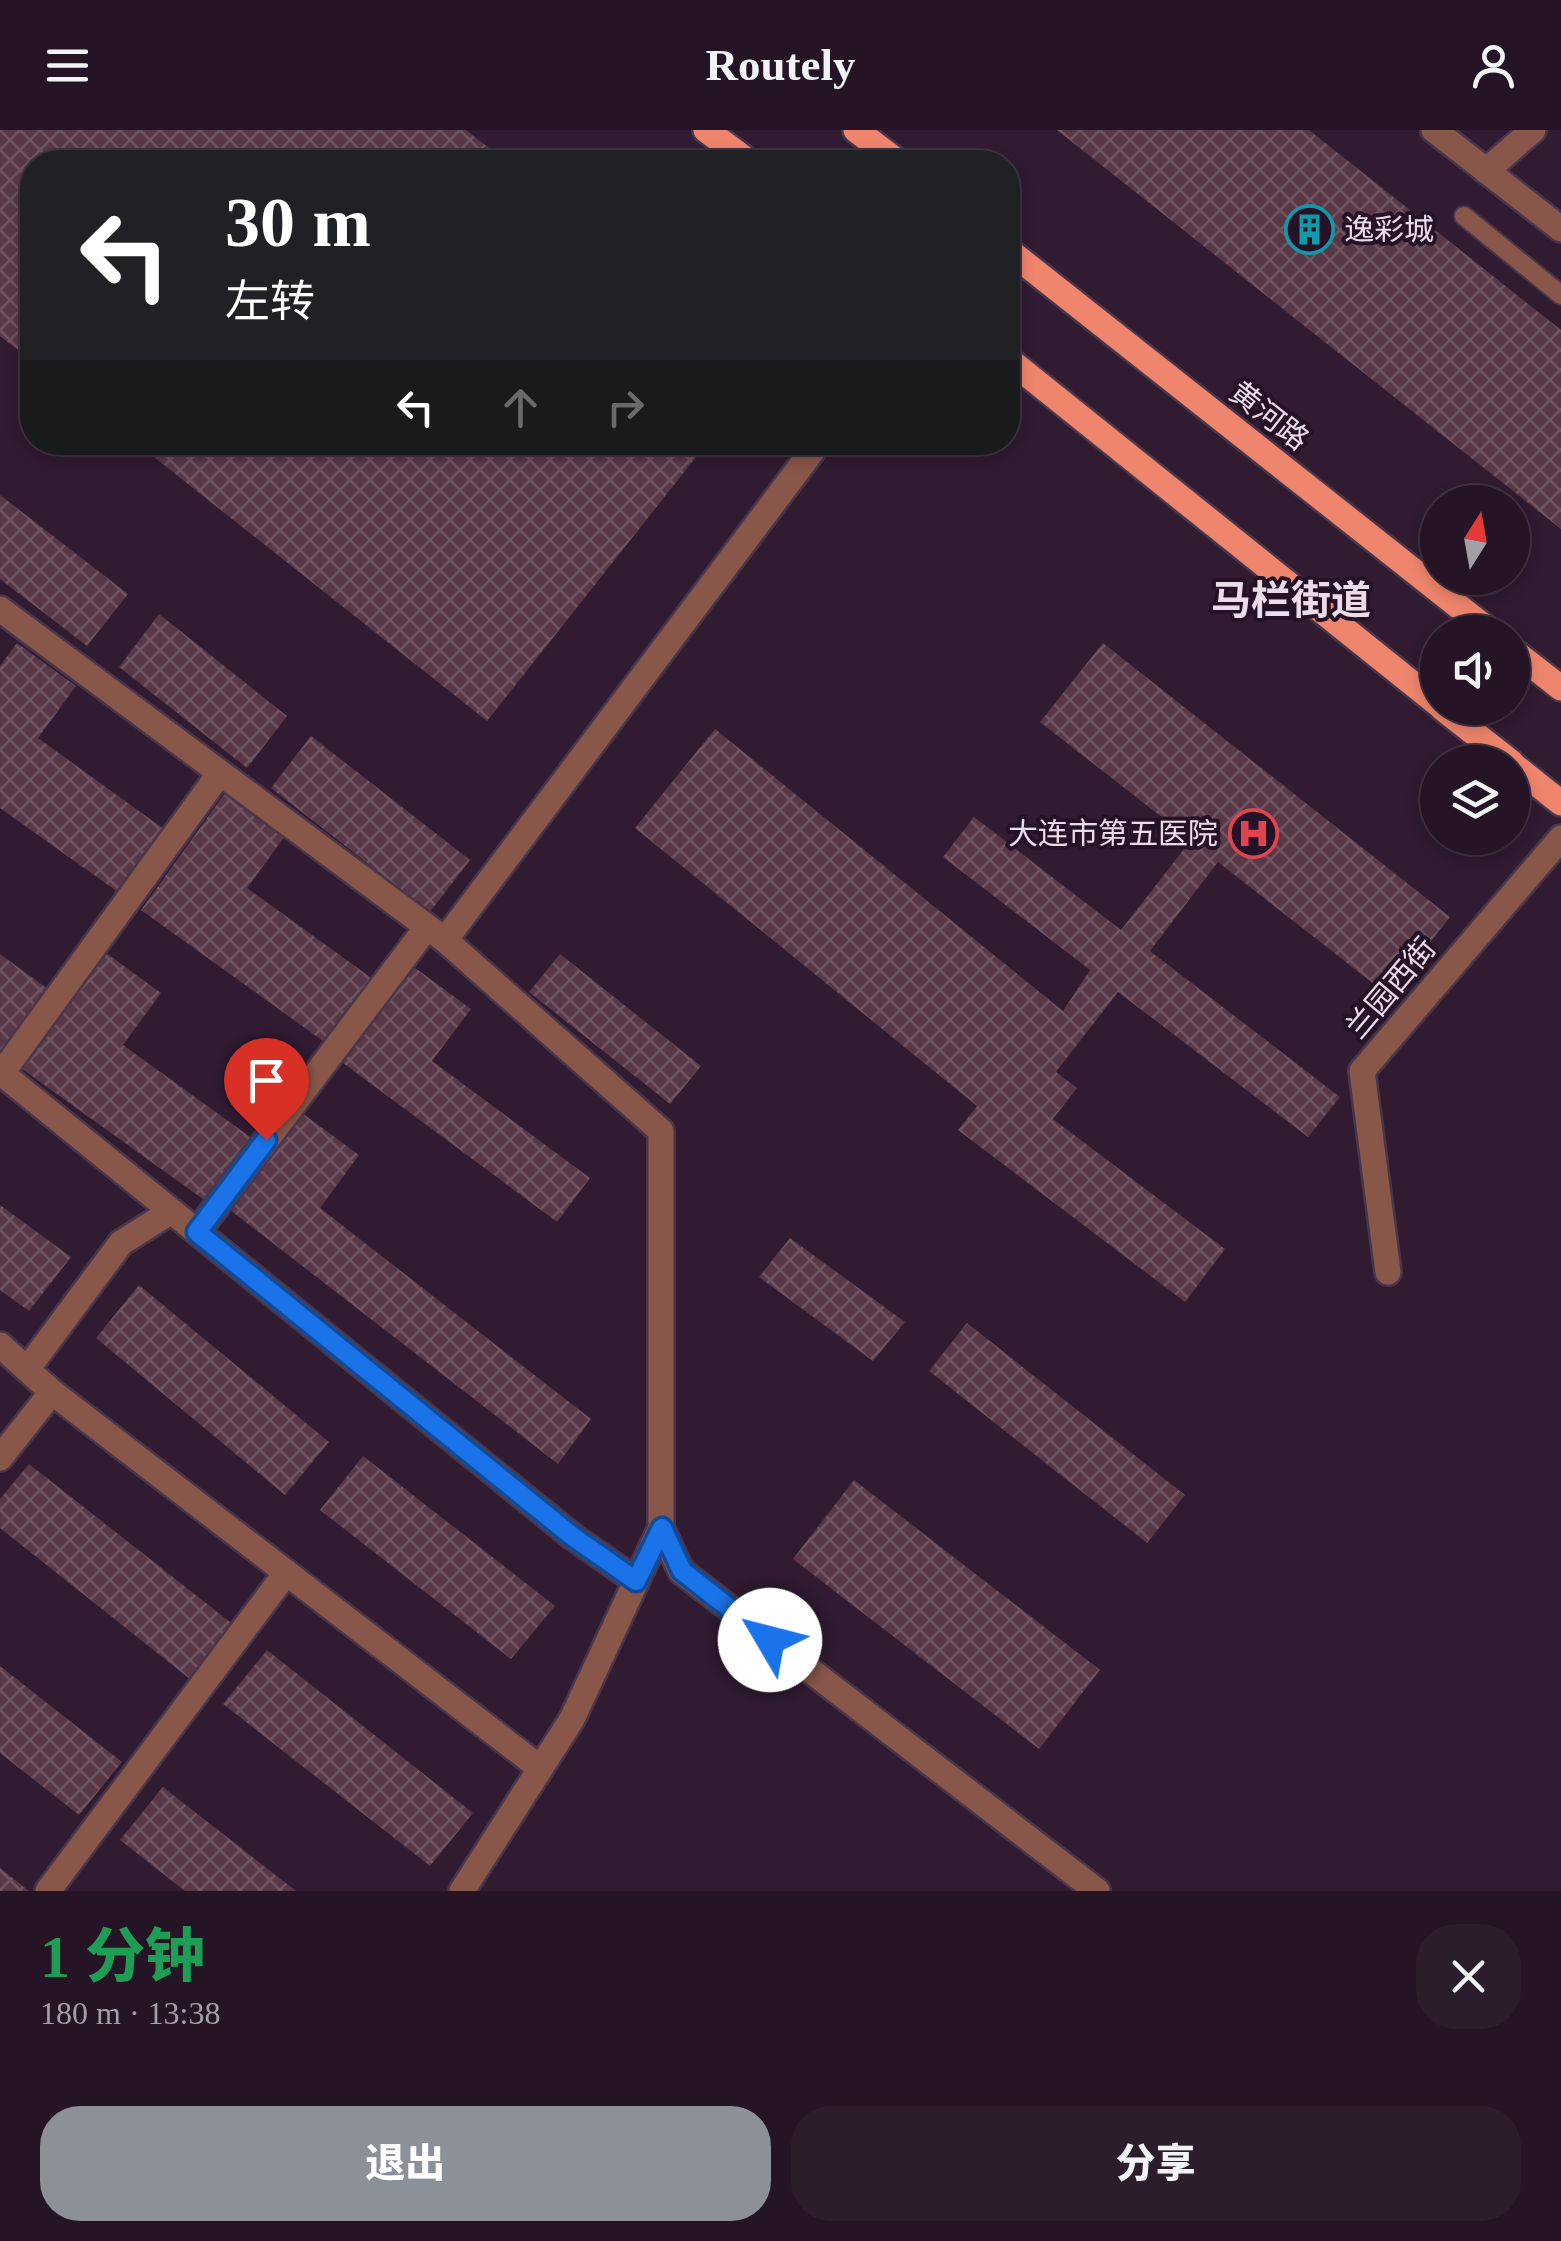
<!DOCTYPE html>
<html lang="zh">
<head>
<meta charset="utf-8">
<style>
	:root { --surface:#241425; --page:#2c1d2d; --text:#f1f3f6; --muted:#a39ea7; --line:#413342; --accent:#8c9099 }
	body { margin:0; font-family:"Times New Roman","Noto Sans SC",serif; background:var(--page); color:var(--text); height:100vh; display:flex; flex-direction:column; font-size:38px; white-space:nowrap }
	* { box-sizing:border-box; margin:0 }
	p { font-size:32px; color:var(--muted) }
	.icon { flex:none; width:55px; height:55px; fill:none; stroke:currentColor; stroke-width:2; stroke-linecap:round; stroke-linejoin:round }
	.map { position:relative; height:1761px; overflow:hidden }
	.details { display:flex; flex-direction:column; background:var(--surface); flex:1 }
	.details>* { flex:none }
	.hud { position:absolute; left:20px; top:20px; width:1000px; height:305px; border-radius:40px; box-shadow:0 5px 15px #0003,0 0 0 2px var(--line); background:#202124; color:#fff; overflow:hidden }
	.needle { width:65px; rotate:11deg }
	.controls { position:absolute; left:1420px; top:355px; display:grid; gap:20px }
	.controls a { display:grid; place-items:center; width:110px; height:110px; border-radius:50%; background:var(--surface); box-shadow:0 5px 15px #0003,0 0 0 2px var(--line); font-size:50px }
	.pin { position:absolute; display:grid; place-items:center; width:85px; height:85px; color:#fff; margin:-102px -42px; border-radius:50% 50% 50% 0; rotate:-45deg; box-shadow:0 0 10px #0007 }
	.pin .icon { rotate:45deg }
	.me { position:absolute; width:110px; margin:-55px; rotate:307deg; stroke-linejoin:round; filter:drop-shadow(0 0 8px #0008) }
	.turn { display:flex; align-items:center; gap:35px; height:210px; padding:0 40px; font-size:45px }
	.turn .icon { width:130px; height:130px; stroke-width:2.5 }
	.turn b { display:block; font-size:70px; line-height:85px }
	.lanes { display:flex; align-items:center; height:95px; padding:0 40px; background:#0003; justify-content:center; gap:50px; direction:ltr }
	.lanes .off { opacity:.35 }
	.round { display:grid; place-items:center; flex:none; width:105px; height:105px; border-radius:40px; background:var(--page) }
	.head { display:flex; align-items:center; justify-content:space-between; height:170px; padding:0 40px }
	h1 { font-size:60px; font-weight:800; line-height:75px; color:#1e9e55 }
	.cta { display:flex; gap:20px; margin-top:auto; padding:20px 40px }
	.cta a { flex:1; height:115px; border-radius:40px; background:var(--accent); color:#fff; font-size:40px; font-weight:800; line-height:115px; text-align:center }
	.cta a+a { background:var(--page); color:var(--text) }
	header { display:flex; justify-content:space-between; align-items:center; height:130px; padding:0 40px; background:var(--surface); font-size:45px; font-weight:800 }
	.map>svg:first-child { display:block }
	.building { fill:url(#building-cross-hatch) }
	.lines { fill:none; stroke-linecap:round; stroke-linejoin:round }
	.lane-casing { stroke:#4a364b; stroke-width:22 }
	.street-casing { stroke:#4a364b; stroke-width:30 }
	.primary-casing { stroke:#4a364b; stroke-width:30 }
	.lane { stroke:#89564a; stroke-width:18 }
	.street { stroke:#89564a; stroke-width:25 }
	.primary { stroke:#ef856c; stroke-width:25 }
	.route-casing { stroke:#114b97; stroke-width:25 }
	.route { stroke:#1a73e8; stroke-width:18 }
	.labels { text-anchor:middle; stroke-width:8; stroke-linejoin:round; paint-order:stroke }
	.poi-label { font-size:30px; fill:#eadcea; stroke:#261227; text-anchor:start }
	.street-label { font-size:30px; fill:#eadcea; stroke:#261227 }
	.district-label { font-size:40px; font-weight:bold; fill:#eadcea; stroke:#261227 }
</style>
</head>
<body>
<header><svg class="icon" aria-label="menu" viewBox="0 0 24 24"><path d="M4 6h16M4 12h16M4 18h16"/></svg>Routely<svg class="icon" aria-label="person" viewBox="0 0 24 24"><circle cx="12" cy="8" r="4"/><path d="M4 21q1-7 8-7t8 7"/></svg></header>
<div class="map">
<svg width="1561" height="1761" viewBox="0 0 1561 1761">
	<defs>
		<pattern id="building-cross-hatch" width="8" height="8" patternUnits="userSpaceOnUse" patternTransform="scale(2.5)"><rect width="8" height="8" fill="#583847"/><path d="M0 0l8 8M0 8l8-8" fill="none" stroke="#705462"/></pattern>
	</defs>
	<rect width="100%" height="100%" fill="#301b31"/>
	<g class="building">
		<polygon points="0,0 466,0 507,32 32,32 32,231 0,206"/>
		<polygon points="1057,0 1309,0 1561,200 1561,399"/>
		<polygon points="135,312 708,312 487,591"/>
		<polygon points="0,365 128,464 87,516 0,449"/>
		<polygon points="159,484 287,586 247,638 119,537"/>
		<polygon points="17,513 76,556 38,608 168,702 122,765 0,678 0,536"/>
		<polygon points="1103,513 1450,787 1388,865 1218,732 1150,821 1340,967 1308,1007 1118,862 1056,942 1077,958 1053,989 1225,1119 1185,1172 958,1000 977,976 635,698 715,599 1063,881 1090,840 943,727 974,687 1121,800 1191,710 1040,592"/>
		<polygon points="311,606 470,730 430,782 271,658"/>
		<polygon points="225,663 285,706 247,758 377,852 330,916 141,780"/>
		<polygon points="102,820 161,863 123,915 253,1009 207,1072 18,936"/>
		<polygon points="0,824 52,862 6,925 0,921"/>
		<polygon points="560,824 701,936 670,974 529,862"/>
		<polygon points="414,837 471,879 432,931 590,1048 557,1092 343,933"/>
		<polygon points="302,983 359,1025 320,1078 591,1289 558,1334 230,1080"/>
		<polygon points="0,1075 71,1127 29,1181 0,1160"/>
		<polygon points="790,1108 905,1192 873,1231 759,1147"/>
		<polygon points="139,1155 329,1312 285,1365 96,1208"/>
		<polygon points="967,1193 1185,1365 1147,1413 929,1241"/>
		<polygon points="363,1326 555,1476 511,1529 320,1380"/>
		<polygon points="29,1334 234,1495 190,1549 0,1398 0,1369"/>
		<polygon points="854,1350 1100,1540 1039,1619 793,1429"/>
		<polygon points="267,1520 473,1683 430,1736 223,1574"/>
		<polygon points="0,1536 122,1632 79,1685 0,1623"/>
		<polygon points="163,1657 296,1761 185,1761 120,1710"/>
		<polygon points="0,1738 29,1761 0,1761"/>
	</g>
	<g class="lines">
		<defs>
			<polyline id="lane" points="1464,86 1561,165"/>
			<g id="street">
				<polyline points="1434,0 1561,99"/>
				<polyline points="1486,41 1533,0"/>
				<polyline points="0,479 445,810 661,1001 661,1398 681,1441 1097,1761"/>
				<polyline points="445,810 819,312"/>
				<polyline points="0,942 572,1406 636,1451"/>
				<polyline points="2,943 220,643"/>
				<polyline points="197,1102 427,797"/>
				<polyline points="1388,1142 1362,941 1561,708"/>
				<polyline points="0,1215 52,1262 540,1638"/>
				<polyline points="28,1238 121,1113 170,1082"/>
				<polyline points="0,1328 52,1262"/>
				<polyline points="48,1761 286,1443"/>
				<polyline points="462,1761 572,1589 661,1398"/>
			</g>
			<g id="primary">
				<polyline points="706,0 749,32"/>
				<polyline points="856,0 898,32"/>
				<polyline points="1008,120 1491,502"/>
				<polyline points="1008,229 1438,574"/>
				<polyline points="1512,520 1561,558"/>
				<polyline points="1442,578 1511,632"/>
				<polyline points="1512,634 1561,673"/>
			</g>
		</defs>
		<use href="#lane" class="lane-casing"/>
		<use href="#street" class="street-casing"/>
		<use href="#primary" class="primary-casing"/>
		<use href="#lane" class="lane"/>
		<use href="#street" class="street"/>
		<use href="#primary" class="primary"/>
	</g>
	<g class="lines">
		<defs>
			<polyline id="route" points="266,1010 197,1102 572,1406 636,1451 662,1398 682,1441 770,1510"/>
		</defs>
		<use href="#route" class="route-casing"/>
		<use href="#route" class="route"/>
	</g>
	<defs>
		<symbol id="building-ring" viewBox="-11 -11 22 22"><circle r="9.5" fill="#261227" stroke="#0f9aa8" stroke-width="1.5"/><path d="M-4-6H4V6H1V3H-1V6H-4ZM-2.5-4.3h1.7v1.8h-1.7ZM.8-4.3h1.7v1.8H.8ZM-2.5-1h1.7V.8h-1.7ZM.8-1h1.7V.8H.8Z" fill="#0f9aa8"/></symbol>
		<symbol id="hospital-ring" viewBox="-11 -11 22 22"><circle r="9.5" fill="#261227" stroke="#e0444e" stroke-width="1.5"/><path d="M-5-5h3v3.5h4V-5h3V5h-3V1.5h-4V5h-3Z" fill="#e0444e"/></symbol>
	</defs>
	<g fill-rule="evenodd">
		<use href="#building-ring" x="1282" y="72" width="55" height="55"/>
		<use href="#hospital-ring" x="1226" y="676" width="55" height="55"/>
	</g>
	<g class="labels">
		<g class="poi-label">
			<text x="1344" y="110">逸彩城</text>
			<text x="1218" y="714" text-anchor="end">大连市第五医院</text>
		</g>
		<g class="street-label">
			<text transform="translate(1269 286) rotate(38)" y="10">黄河路</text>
			<text transform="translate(1391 858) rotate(-50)" y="10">兰园西街</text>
		</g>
		<g class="district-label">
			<text x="1291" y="484">马栏街道</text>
		</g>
	</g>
</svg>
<div class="controls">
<a><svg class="needle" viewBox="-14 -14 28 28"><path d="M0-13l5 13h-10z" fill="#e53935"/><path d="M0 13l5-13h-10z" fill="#a39ea7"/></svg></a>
<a><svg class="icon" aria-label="sound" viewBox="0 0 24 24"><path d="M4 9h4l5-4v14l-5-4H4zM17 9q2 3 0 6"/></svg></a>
<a><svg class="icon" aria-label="layers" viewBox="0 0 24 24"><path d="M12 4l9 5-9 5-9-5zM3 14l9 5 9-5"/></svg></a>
</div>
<div class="pin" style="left:266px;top:1010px;background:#d93025"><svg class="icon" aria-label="arrive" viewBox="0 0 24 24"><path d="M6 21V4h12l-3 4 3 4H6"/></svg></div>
<svg class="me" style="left:770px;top:1510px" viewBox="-20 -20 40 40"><circle r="19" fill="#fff"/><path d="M0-13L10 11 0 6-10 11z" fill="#1a73e8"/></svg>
<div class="hud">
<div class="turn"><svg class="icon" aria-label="left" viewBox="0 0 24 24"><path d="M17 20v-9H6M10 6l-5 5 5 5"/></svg><div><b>30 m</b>左转</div></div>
<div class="lanes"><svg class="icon" aria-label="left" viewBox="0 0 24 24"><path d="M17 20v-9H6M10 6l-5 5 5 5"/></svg><svg class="icon off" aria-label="ahead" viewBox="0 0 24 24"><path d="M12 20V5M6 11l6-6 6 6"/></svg><svg class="icon off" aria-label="right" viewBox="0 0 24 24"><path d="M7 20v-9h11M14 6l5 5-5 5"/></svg></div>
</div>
</div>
<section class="details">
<div class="head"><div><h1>1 分钟</h1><p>180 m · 13:38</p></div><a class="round"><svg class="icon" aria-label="close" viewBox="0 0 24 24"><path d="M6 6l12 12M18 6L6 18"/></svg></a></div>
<div class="cta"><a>退出</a><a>分享</a></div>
</section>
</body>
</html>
